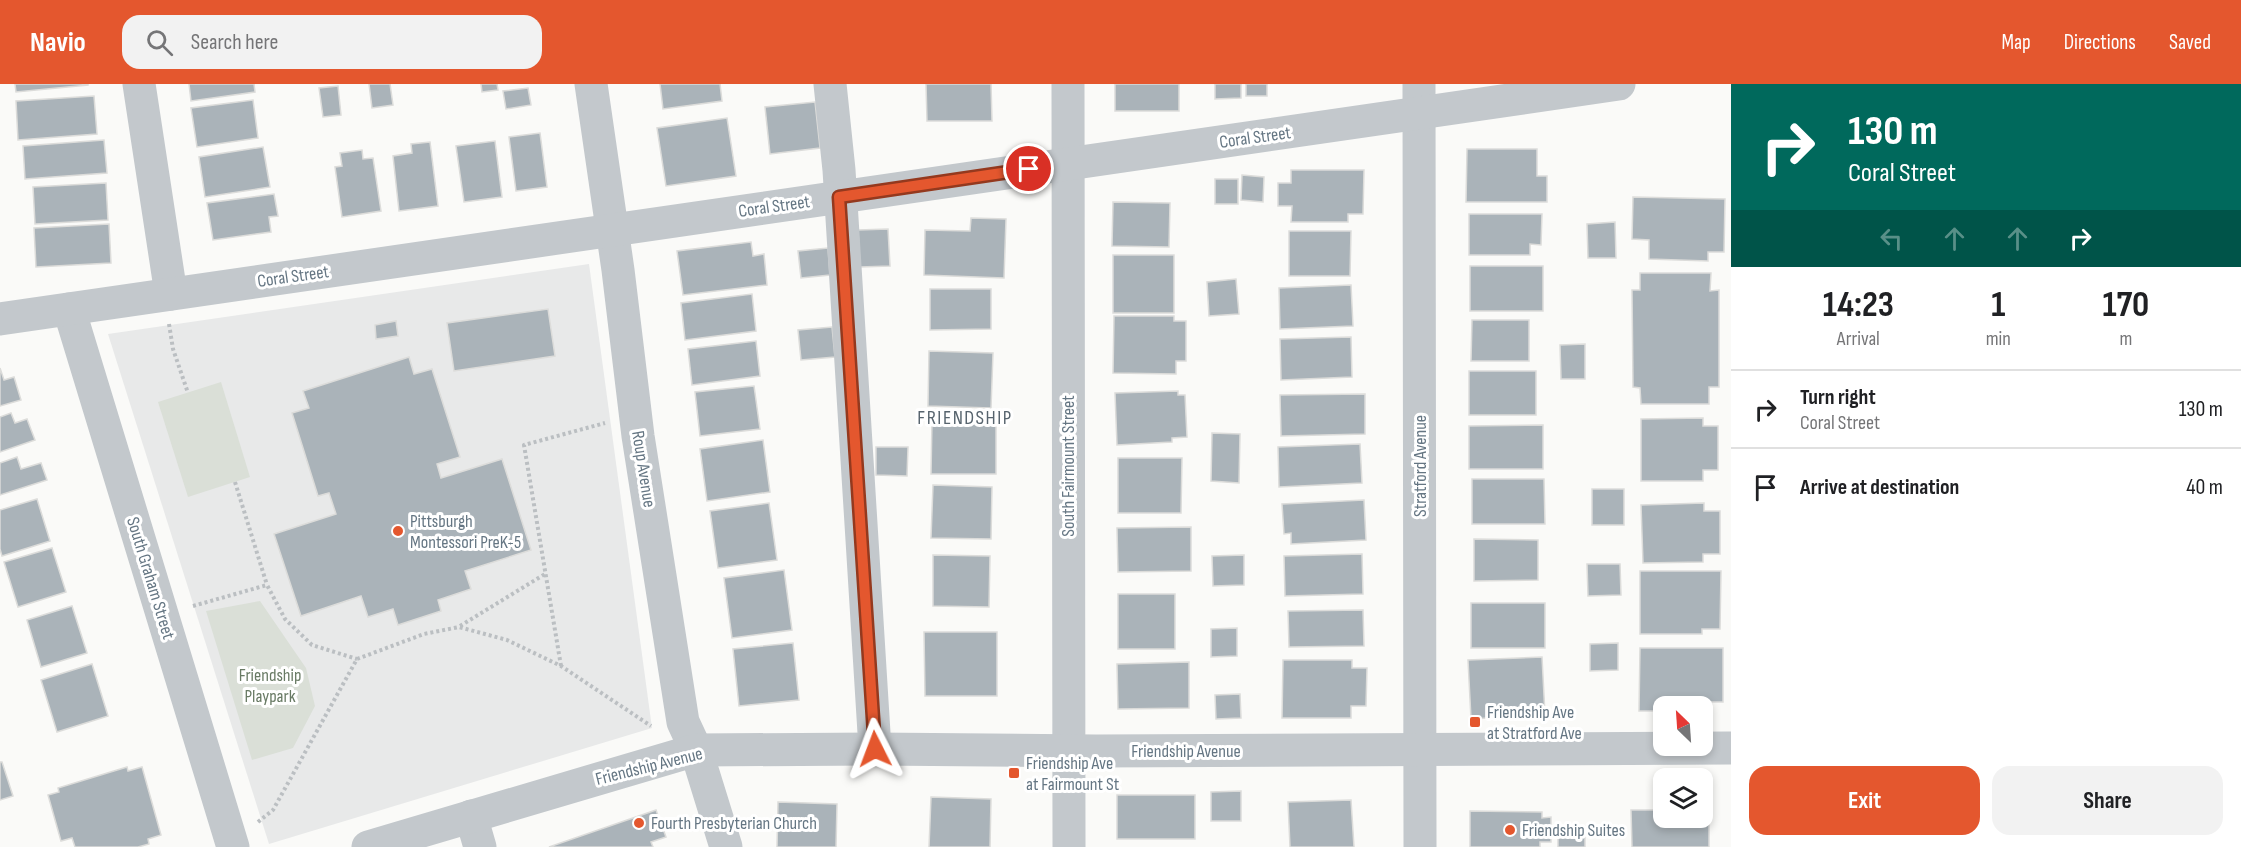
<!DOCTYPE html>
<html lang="en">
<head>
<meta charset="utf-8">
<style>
	:root { --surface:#fff; --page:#f2f2f2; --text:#202124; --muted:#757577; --line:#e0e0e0; --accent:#e4572e }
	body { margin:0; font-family:"Sofia Sans Condensed",sans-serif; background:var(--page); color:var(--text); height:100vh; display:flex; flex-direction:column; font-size:22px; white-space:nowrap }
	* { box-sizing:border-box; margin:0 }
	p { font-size:20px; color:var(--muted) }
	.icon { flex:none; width:33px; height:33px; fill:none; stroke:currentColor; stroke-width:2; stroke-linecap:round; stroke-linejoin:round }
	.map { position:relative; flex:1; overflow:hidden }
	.side { display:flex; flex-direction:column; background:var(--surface); width:510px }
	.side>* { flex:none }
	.guide { background:#00695c; color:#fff; overflow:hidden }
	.needle { width:39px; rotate:335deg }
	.buttons { position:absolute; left:1653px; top:612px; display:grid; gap:12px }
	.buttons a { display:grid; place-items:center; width:60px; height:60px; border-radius:12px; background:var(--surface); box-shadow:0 3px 9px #0003; font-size:30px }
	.pin { position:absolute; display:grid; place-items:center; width:51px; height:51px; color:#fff; margin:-26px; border:3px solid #fff; border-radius:50%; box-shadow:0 2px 6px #0007 }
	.me { position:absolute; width:66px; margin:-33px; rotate:357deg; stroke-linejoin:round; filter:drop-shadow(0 0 4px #0008) }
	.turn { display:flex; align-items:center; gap:21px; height:126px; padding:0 18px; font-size:27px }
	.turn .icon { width:78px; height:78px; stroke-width:2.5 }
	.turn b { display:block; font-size:42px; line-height:51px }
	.lanes { display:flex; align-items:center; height:57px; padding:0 18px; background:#0003; justify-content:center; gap:30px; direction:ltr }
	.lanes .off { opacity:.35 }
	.eta { display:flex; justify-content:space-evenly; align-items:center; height:102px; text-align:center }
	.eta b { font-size:36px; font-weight:700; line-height:42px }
	.action { display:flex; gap:12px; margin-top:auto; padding:12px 18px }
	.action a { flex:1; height:69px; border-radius:18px; background:var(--accent); color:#fff; font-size:24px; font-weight:700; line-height:69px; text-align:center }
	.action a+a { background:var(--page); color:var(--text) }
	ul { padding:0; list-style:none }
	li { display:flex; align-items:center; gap:18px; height:78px; padding:0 18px; border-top:2px solid var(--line) }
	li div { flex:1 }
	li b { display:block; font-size:22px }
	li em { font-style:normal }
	header { display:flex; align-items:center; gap:36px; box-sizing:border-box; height:84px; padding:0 30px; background:var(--accent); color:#fff }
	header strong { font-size:28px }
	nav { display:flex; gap:33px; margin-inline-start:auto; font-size:21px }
	.search { width:420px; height:54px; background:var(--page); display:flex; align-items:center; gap:15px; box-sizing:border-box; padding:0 21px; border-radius:18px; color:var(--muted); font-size:22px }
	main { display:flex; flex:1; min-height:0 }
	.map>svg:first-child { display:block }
	.built { fill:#e8e9e9 }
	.green { fill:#dadfd7 }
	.building { fill:#aab3b9; stroke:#dcdcda; stroke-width:1.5 }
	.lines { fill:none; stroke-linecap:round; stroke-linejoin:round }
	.path { stroke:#bbbfc2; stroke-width:4; stroke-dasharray:3 3; stroke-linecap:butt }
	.minor { stroke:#c3c8cc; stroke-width:33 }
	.route-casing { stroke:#94391e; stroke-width:15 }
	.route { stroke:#e4572e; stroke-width:10 }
	.poi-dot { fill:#e4572e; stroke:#fff; stroke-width:2 }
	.labels { text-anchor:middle; stroke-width:6; stroke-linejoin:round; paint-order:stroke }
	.street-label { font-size:18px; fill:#657683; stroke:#fff }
	.poi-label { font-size:18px; fill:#657683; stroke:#fff; text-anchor:start }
	.park-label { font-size:18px; fill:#687a64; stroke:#fff }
	.neighbourhood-label { font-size:20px; letter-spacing:1.5px; fill:#57646e; stroke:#fff }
</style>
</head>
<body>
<header>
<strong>Navio</strong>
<div class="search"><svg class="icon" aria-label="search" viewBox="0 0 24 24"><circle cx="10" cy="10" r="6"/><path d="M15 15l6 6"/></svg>Search here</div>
<nav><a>Map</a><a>Directions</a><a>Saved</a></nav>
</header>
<main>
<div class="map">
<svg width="1731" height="763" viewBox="0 0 1731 763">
	<rect width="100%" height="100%" fill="#fafaf8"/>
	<polygon class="built" points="589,180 652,644 269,760 108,250"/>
	<g class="green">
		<polygon points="221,298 250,393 188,413 158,318"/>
		<polygon points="260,517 306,584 315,622 293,664 252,676 206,527"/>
	</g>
	<g class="building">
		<polygon points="15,0 88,0 88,1 16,8"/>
		<polygon points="189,0 254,0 255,8 191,17"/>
		<polygon points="369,0 390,0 393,21 372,24"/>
		<polygon points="481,0 497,0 498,6 482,8"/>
		<polygon points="660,0 720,0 722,17 663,25"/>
		<polygon points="926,0 991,0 992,37 927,37"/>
		<rect x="1115" y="0" width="64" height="27"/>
		<polygon points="1215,0 1241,0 1241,14 1215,15"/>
		<rect x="1246" y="0" width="21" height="12"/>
		<polygon points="338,2 341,31 323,33 319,4"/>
		<polygon points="528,4 531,21 506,25 503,7"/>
		<polygon points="94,12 97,50 18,56 16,17"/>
		<polygon points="253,16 258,54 197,63 191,24"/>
		<polygon points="815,18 820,64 770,70 765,23"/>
		<polygon points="727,34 736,92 666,102 657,44"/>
		<polygon points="540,49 547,103 516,107 509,53"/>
		<polygon points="104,56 107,89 25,95 23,62"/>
		<polygon points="495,57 502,113 464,118 456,62"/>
		<polygon points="430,58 438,122 399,127 393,72 412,69 411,60"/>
		<polygon points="263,63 270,103 205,113 199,73"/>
		<polygon points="1467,65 1537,65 1537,92 1547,92 1547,118 1466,118"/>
		<polygon points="362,66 363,75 373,74 381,127 342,133 335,83 342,82 340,69"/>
		<polygon points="1291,86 1364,86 1363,130 1348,130 1348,138 1291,138 1292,122 1278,122 1278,99 1291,99"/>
		<polygon points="1242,91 1264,93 1263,118 1241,116"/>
		<rect x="1215" y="95" width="23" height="25"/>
		<polygon points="106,99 108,136 35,140 33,103"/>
		<polygon points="274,110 278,132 269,133 271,148 213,156 207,119"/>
		<polygon points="1633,113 1725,115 1724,168 1708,168 1708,177 1649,175 1649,156 1632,155"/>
		<polygon points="1113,118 1170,119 1169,163 1112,162"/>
		<polygon points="1469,130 1542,130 1541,161 1530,160 1530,171 1469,171"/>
		<polygon points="971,134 1006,135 1004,194 924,191 925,146 970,147"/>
		<polygon points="1615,138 1616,174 1588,174 1587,140"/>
		<polygon points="109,140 111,179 36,183 34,144"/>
		<polygon points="888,145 890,182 860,183 858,146"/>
		<polygon points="1289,147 1351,147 1350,192 1289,192"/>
		<polygon points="751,158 753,172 764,170 767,201 683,211 677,167"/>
		<polygon points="828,164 830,191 801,194 798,167"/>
		<rect x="1113" y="171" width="61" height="58"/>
		<rect x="1470" y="182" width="73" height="45"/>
		<polygon points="1640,189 1711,189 1710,207 1719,206 1719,303 1709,303 1709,320 1641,320 1640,304 1633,303 1632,206 1640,206"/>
		<polygon points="1236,195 1239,230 1209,232 1207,198"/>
		<polygon points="1351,201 1353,242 1280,245 1279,204"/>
		<polygon points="930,205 991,205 991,245 930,246"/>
		<polygon points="752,210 756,247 685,256 681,219"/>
		<polygon points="548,225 555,272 454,287 447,239"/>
		<polygon points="1114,232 1174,232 1174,237 1186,237 1186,277 1176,277 1176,290 1113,289"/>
		<polygon points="1472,236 1529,236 1529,277 1471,277"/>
		<polygon points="396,237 398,252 376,255 375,241"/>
		<polygon points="832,243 835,273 801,276 798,246"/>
		<polygon points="1351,253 1352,293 1281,296 1280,255"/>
		<polygon points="756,257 760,292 692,301 688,265"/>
		<polygon points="1585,260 1585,295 1561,295 1560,261"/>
		<polygon points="929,267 993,269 991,324 928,322"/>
		<polygon points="409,273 414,290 432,285 460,373 437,380 441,394 502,375 531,466 465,487 471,505 438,516 441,527 398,541 393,525 368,533 361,512 301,532 274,450 336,430 329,409 318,412 292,329 309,324 303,307"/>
		<polygon points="0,284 4,296 14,293 21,316 0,322"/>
		<rect x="1469" y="287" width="67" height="44"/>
		<polygon points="754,302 760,345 700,352 695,308"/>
		<polygon points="1178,307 1178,311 1185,311 1187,353 1172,354 1172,358 1117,361 1115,309"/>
		<polygon points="1365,310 1365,350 1281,352 1280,311"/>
		<polygon points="11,329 15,339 27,335 35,356 0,368 0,333"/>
		<polygon points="1703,334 1703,342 1718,342 1718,386 1703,386 1703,397 1641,397 1641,335"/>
		<polygon points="932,336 996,336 996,390 931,390"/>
		<polygon points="1543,341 1543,385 1469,385 1469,342"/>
		<polygon points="1212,349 1240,350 1239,399 1211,397"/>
		<polygon points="763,356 770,408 707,417 700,365"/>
		<polygon points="1360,360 1362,399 1279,403 1278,363"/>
		<polygon points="876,363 908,363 907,392 876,391"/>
		<polygon points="17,373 21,385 41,379 47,396 0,411 0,379"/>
		<polygon points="1118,374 1182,374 1181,429 1118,429"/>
		<polygon points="1472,395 1544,395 1545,440 1472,440"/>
		<polygon points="933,401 992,403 991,455 931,454"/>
		<rect x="1592" y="405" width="32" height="36"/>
		<polygon points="37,415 50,457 2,472 0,465 0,426"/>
		<polygon points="1364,416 1366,456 1291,460 1291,449 1284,450 1282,420"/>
		<polygon points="769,419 777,476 718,484 710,427"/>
		<polygon points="1704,419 1704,427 1720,427 1720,470 1703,470 1703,478 1643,479 1641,421"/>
		<polygon points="1191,443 1191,487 1118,488 1117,444"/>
		<polygon points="1474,455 1538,456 1538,496 1474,497"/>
		<polygon points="52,464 66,508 18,523 4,478"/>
		<polygon points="1362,470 1363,510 1285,512 1284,472"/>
		<polygon points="933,471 990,472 989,523 933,522"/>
		<polygon points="1244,471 1244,501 1213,502 1212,472"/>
		<polygon points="1587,480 1620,480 1621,511 1588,512"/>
		<polygon points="784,486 792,546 732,554 724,494"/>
		<polygon points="1640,487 1721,487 1720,545 1702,545 1702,550 1640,550"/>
		<rect x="1118" y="510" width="57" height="55"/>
		<rect x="1471" y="519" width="74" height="45"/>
		<polygon points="72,522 87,569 41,583 27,536"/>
		<polygon points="1363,526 1364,562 1289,563 1288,527"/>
		<polygon points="1237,544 1237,572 1211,573 1211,545"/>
		<polygon points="924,548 997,548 997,612 925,612"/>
		<polygon points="793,559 799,616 739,622 733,565"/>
		<polygon points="1618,559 1618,586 1590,587 1590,560"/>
		<polygon points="1640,564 1723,564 1723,618 1703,618 1703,627 1702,622 1664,622 1664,627 1639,627"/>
		<polygon points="1542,573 1545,631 1471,635 1468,576"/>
		<polygon points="1283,576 1352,576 1352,584 1367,584 1366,622 1351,622 1351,634 1282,634"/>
		<polygon points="1189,578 1189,624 1118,625 1117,580"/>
		<polygon points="92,580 108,632 57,648 41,596"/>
		<polygon points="1240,610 1241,634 1216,635 1215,611"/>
		<polygon points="0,678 2,678 13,712 0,716"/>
		<polygon points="127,683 128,687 142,683 161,751 148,755 149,760 138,763 75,763 72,754 61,757 48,711 59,708 58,704"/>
		<polygon points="1241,707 1241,737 1211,737 1211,708"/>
		<rect x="1117" y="711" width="78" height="44"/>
		<polygon points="931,713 991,715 990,763 929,763"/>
		<polygon points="1351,716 1354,763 1290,763 1288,718"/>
		<polygon points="778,718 837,720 836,763 777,763"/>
		<polygon points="1702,725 1709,725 1709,763 1632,763 1631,726 1664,726 1664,734 1702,734"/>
		<polygon points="656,726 666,753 651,758 653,763 549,763"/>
		<polygon points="1470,727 1542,728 1542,734 1551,733 1551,758 1540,758 1540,763 1470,763"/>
		<polygon points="1558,741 1585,742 1585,763 1558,763"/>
	</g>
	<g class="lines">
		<g class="path">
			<polyline points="169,240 173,265 188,309"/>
			<polyline points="235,398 267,501"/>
			<polyline points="193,522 267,501 285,535 312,561 357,575"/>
			<polyline points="460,542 545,490"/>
			<polyline points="561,582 524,361 605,339"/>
			<polyline points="258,738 273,726 357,575 424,550 459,543 507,556 561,582 651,642"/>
		</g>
		<g class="minor">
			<polyline points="139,0 171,210"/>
			<polyline points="591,0 618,186 638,352 683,638 696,666 726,763"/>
			<polyline points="830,0 839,86 875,665"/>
			<polyline points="1068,0 1069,763"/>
			<polyline points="1419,0 1420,763"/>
			<polyline points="69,225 233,763"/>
			<polyline points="0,235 1619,0"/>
			<polyline points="471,732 480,763"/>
			<polyline points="368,763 696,666 875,665 1096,667 1731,664"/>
		</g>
	</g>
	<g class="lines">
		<defs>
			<polyline id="route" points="875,665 839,113 1029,85"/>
		</defs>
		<use href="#route" class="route-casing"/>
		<use href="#route" class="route"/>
	</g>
	<g class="poi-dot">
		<circle cx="398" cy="447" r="6"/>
		<rect x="1469" y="632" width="12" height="12" rx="3"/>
		<rect x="1008" y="683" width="12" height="12" rx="3"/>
		<circle cx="639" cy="739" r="6"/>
		<circle cx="1510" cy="746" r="6"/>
	</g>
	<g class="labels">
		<g class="street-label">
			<text transform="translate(1255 53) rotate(-8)" y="6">Coral Street</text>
			<text transform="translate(774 122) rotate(-8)" y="6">Coral Street</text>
			<text transform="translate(293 192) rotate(-8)" y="6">Coral Street</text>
			<text transform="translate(1068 382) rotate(-90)" y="6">South Fairmount Street</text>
			<text transform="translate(1420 382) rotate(-90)" y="6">Stratford Avenue</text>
			<text transform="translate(644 385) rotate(81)" y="6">Roup Avenue</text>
			<text transform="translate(151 494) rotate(73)" y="6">South Graham Street</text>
			<text x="1186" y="673">Friendship Avenue</text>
			<text transform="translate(649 682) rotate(-14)" y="6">Friendship Avenue</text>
		</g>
		<g class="poi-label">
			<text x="410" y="443">Pittsburgh<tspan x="410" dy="21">Montessori PreK-5</tspan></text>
			<text x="1487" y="634">Friendship Ave<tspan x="1487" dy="21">at Stratford Ave</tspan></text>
			<text x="1026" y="685">Friendship Ave<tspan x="1026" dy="21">at Fairmount St</tspan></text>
			<text x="651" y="745">Fourth Presbyterian Church</text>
			<text x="1522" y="752">Friendship Suites</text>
		</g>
		<g class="park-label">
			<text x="270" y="597">Friendship<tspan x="270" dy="21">Playpark</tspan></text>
		</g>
		<g class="neighbourhood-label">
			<text x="965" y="340">FRIENDSHIP</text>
		</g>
	</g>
</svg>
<div class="buttons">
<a><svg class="needle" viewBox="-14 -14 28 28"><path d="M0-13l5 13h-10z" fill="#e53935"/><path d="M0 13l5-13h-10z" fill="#757577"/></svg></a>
<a><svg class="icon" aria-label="layers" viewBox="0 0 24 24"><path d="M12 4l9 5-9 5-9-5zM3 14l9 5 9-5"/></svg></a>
</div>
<div class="pin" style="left:1029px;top:85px;background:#d93025"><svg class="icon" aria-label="arrive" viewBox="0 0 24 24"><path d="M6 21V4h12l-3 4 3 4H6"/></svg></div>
<svg class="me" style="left:875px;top:665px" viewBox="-20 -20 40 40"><path d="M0-17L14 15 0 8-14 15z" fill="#e4572e" stroke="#fff" stroke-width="4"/></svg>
</div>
<section class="side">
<div class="guide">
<div class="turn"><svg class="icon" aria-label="right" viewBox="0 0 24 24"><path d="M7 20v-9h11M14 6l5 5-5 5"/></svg><div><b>130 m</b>Coral Street</div></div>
<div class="lanes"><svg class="icon off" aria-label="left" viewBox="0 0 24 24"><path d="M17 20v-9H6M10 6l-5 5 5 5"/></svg><svg class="icon off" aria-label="ahead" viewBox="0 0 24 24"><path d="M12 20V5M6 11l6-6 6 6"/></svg><svg class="icon off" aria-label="ahead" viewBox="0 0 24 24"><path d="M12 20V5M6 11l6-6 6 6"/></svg><svg class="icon" aria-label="right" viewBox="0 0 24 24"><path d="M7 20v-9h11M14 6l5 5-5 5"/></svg></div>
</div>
<div class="eta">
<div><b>14:23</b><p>Arrival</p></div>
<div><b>1</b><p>min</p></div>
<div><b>170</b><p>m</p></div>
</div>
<ul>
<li><svg class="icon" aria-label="right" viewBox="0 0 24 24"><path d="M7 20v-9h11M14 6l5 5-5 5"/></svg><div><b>Turn right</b><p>Coral Street</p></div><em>130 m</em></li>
<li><svg class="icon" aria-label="arrive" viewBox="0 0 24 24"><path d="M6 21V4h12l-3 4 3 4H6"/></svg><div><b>Arrive at destination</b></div><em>40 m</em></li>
</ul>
<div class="action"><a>Exit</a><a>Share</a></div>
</section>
</main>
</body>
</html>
